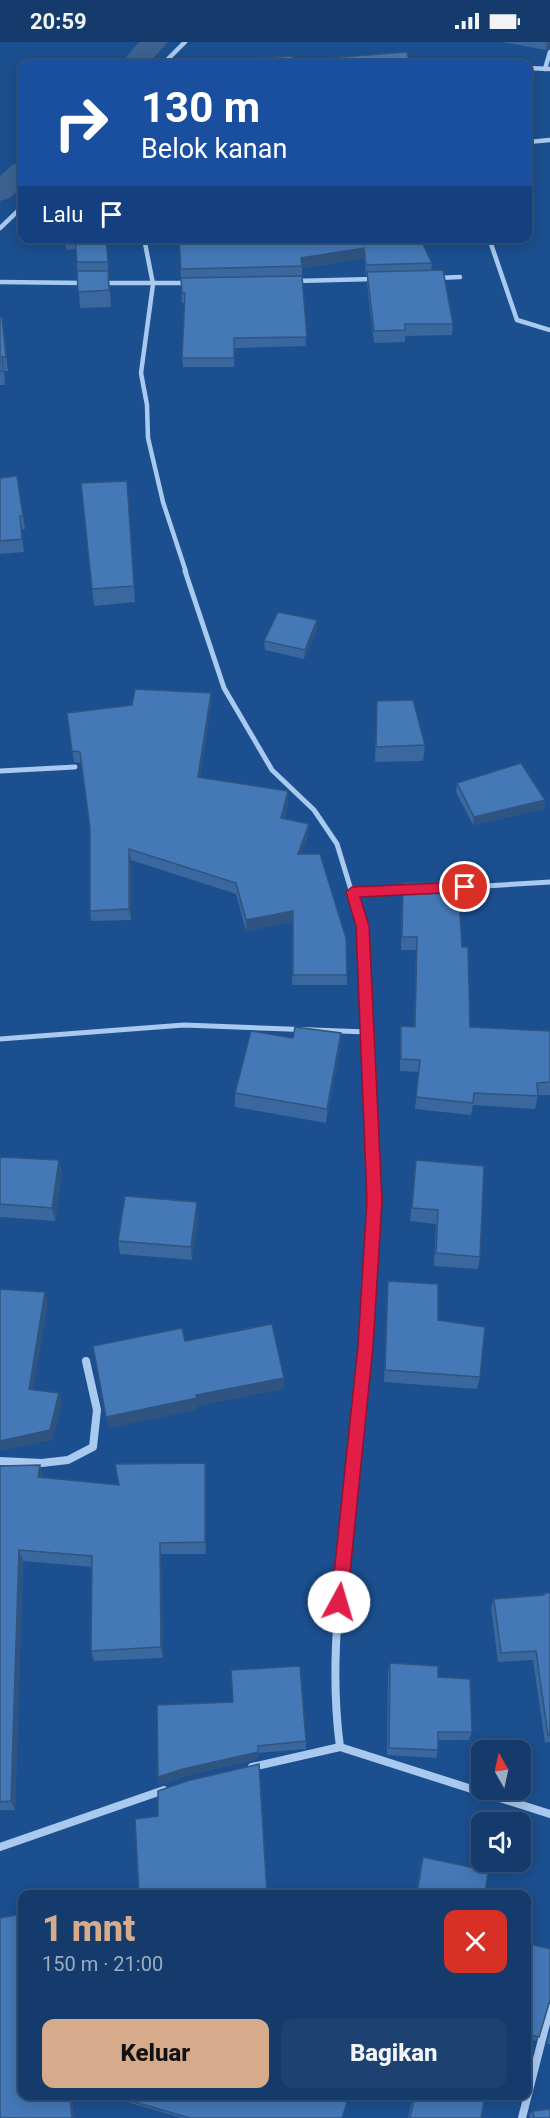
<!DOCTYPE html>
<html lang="id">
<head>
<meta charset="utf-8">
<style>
	:root { --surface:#143b6b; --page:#1d4271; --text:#f1f3f6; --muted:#9dadc1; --line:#33557e; --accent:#d6ab8b }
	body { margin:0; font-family:Roboto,sans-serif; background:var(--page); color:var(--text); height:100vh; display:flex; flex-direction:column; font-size:22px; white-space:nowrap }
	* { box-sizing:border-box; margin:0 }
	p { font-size:20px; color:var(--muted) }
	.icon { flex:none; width:33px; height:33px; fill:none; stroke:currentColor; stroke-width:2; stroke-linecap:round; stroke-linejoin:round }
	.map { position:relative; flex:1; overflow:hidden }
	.panel { position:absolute; left:18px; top:1848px; width:513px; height:210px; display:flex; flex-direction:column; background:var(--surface); border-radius:12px; box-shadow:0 3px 15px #0003,0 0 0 2px var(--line) }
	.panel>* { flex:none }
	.guide { position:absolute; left:18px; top:18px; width:514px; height:183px; border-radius:12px; box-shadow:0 3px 15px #0003,0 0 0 2px var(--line); background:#1a4fa0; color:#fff; overflow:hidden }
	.needle { width:39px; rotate:351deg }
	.buttons { position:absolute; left:471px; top:1698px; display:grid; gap:12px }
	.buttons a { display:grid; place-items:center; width:60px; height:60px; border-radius:12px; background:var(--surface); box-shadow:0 3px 15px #0003,0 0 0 2px var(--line); font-size:30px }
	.pin { position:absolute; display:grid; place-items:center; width:51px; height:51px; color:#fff; margin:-26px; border:3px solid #fff; border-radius:50%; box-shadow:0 2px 6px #0007 }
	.me { position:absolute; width:66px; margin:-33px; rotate:6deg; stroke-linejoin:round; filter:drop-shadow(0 0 4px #0008) }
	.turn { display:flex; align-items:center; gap:21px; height:126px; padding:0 24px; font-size:27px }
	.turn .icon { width:78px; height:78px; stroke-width:2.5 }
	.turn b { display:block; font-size:42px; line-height:51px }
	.then { display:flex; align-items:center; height:57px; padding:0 24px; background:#0003; gap:12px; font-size:22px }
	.round { display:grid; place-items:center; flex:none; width:63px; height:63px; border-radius:12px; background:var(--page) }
	.headline { display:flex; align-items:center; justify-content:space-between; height:102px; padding:0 24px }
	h1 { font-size:36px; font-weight:800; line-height:45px; color:var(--accent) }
	.primary-button { display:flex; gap:12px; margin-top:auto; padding:12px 24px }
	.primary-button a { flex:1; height:69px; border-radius:12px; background:var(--accent); color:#111; font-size:24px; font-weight:800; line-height:69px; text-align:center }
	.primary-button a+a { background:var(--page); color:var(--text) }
	.status { display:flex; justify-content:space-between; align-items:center; height:42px; padding:0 30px; background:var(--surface); direction:ltr }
	.status svg { height:16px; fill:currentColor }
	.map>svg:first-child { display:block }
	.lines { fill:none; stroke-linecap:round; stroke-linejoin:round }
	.canal { fill:#3c6290; fill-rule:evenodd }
	.minor-far2 { stroke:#a9c9ee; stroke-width:4.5 }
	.minor-far1 { stroke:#a9c9ee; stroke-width:5 }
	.minor { stroke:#a9c9ee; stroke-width:8 }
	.wall { fill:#3a679d }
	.shaded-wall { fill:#305480 }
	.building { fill:#4478b7; stroke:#305480; stroke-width:1.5 }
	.route { fill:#e11d48; stroke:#92132f; stroke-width:1.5 }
</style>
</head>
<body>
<div class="status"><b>20:59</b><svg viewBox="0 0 49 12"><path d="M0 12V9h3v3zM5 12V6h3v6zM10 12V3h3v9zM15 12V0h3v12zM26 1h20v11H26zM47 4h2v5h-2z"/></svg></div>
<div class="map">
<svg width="550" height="2076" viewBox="0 0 550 2076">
	<rect width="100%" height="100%" fill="#1b4f8f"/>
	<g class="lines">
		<g class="canal">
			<polygon points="139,0 168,0 148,22 120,22"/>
			<polygon points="22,120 22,144 10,156 0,159 0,134 12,123"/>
		</g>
		<g class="minor-far2">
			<polyline points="163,22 185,0"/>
			<polyline points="528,26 550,27"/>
			<polyline points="545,27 550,10"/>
			<polyline points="528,100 550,98"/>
			<polyline points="0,186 22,165"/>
			<polyline points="144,196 153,242 141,331 147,363 148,396 163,460 186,530"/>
			<polyline points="489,196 517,278 550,288"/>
			<polyline points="437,236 460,235"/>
			<polyline points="296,239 373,237"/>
			<polyline points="0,240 85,241"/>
			<polyline points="101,241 187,241"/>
		</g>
		<g class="minor-far1">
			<polyline points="185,529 224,646 272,728 314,768 337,802 362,884 374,1159 371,1208"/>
			<polyline points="0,729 75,725"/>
			<polyline points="452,846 550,840"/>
			<polyline points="352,850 409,848"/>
			<polyline points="0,997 184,983 367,990"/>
		</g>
		<g class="minor">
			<polyline points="0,1419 42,1421 68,1418 93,1405 97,1368 86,1319"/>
			<path d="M340 1705C329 1623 340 1551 348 1469 357 1382 366 1295 371 1207"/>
			<polyline points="252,1725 340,1705 550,1772"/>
			<polyline points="0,1805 164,1748"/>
			<polyline points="522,2076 550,1966"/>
		</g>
	</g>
	<g class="wall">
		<polygon points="502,0 550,0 550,6 546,8"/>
		<polygon points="65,196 106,196 111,265 80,266 76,207 66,208"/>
		<polygon points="179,196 420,196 432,221 431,228 453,282 452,293 405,294 405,300 374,301 367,242 367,233 366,233 364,216 302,226 306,304 235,306 234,325 183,325 182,316 185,261 182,261"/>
		<polygon points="0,275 4,290 8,329 4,329 5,343 0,343"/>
		<polygon points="17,434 25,487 22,487 24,510 0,512 0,436"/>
		<polygon points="127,439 135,560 94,564 81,441"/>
		<polygon points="317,587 304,617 265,608 264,599"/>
		<polygon points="211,651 211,662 200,736 288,749 288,760 284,777 309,782 308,792 301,812 347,933 347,943 292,943 293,880 246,889 236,852 131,818 131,878 91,879 90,869 90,787 81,721 74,720 67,671 132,663"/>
		<polygon points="377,659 425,703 423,719 375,720"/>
		<polygon points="457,741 545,758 544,767 473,783 456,750"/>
		<polygon points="403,841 462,905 470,985 550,989 550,1053 538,1053 535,1067 473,1063 471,1073 415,1067 419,1030 400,1029 400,996 401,984 414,985 416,908 401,908 402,854"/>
		<polygon points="341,991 340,1005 326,1081 235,1065 235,1051 293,996"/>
		<polygon points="0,1115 62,1131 55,1179 0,1175"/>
		<polygon points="416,1118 480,1215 478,1227 434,1224 436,1182 410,1179"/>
		<polygon points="198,1173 192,1218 120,1212 118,1199"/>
		<polygon points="388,1239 438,1278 480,1335 477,1347 384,1340 387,1251"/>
		<polygon points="0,1424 44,1436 119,1443 206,1433 206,1512 161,1512 163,1616 94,1619 91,1609 92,1525 23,1519 15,1768 0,1768"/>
		<polygon points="544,1551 550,1551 550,1700 545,1701 533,1618 498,1620 491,1566 494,1557 543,1553"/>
		<polygon points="390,1621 438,1635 472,1690 469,1698 438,1698 438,1708 436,1716 387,1713 388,1630"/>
		<polygon points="157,1663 306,1699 306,1707 258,1711 258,1717 185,1734 159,1743"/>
		<polygon points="423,1815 485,1852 416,1852 421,1821"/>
		<polygon points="526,1901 548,1961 539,1995 535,1999 526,1996"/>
		<polygon points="550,1989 550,2002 547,2002"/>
		<polygon points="75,2054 94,2054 92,2059"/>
		<polygon points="106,2054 349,2054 342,2076 182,2076"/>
		<polygon points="413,2054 485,2054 481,2076 408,2076"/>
		<polygon points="533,2069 550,2076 530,2076 529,2072"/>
	</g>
	<g class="shaded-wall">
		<polygon points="547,0 550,0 550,6 546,8"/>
		<polygon points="364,206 364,216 302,226 301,216"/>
		<polygon points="20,474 22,487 24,510 22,497"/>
		<polygon points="317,578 317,587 304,617 305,608"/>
		<polygon points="211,651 211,662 199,746 198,735"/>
		<polygon points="288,749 288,760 281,787 281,776"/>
		<polygon points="545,758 544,767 473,783 474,775"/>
		<polygon points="309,782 308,792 298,823 298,812"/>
		<polygon points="129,807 131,818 131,878 129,867"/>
		<polygon points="293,869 293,880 246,889 246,878"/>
		<polygon points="341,991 340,1005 326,1081 327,1067"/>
		<polygon points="59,1118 62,1131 55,1179 52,1166"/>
		<polygon points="197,1160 198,1173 192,1218 191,1205"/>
		<polygon points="45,1250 48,1262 32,1357 29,1347"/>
		<polygon points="284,1336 284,1347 198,1364 198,1368 109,1386 106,1375 196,1353"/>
		<polygon points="59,1351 62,1362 53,1398 0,1409 0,1399"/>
		<polygon points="205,1421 206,1433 206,1512 205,1500"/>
		<polygon points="40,1423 44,1436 38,1435"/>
		<polygon points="160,1501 161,1512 163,1616 161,1605"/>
		<polygon points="19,1508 23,1519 15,1768 11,1759"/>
		<polygon points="258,1710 258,1717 185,1734 159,1743 158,1735 183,1727"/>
		<polygon points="70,2054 72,2054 75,2076 72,2076"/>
		<polygon points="90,2054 94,2054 92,2059 89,2056"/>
	</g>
	<g class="building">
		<polygon points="407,10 410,22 234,22 233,18 294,14 291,19"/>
		<polygon points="75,196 106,196 108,220 77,220"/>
		<polygon points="179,196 420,196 432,221 366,223 364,206 301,216 302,224 181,227"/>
		<polygon points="443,228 453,282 405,282 405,288 374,289 367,230"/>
		<polygon points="77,229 108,229 109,248 78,250"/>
		<polygon points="302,234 307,295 234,296 234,316 182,316 185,251 182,251 181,236"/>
		<polygon points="0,275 2,275 6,315 2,315 3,329 0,329"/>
		<polygon points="17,434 23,474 20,474 22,497 0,499 0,436"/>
		<polygon points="127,439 134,544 92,547 81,441"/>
		<polygon points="278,570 317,578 305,608 264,599"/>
		<polygon points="135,647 211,651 198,735 288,749 281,776 309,782 298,812 320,812 346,896 347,933 293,933 293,869 246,878 236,841 129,807 129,867 90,869 90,786 80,710 72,709 67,671 132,663"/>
		<polygon points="413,658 425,703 376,705 377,659"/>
		<polygon points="521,721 545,758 474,775 457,741"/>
		<polygon points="458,840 462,905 468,905 470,985 550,989 550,1040 537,1041 538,1054 474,1051 473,1061 416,1055 420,1018 401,1017 401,984 415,985 417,895 402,895 403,841"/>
		<polygon points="295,985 341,991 327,1067 235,1051 251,989 293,996"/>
		<polygon points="0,1115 59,1118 52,1166 0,1162"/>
		<polygon points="416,1118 484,1124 480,1215 436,1211 438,1168 412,1166"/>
		<polygon points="125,1154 197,1160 191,1205 118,1199"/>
		<polygon points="388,1239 438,1242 438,1278 485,1285 480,1335 385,1328"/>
		<polygon points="0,1247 45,1250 29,1347 59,1351 50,1388 0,1399"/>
		<polygon points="272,1282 284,1336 196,1353 197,1356 106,1375 93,1304 182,1286 185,1299"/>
		<polygon points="205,1421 205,1500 160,1501 161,1605 91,1609 92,1514 19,1508 11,1759 0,1760 0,1424 40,1423 38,1435 119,1443 115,1422"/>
		<polygon points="544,1551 550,1551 550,1693 548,1693 536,1609 501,1611 494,1557 544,1553"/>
		<polygon points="390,1621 438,1624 438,1635 470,1637 472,1690 438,1690 438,1708 389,1706"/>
		<polygon points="300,1624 306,1699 258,1704 258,1710 183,1727 158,1735 157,1663 233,1660 231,1628"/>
		<polygon points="259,1722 267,1852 139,1852 135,1777 158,1774 158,1749 187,1739"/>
		<polygon points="423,1815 488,1829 485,1852 417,1852"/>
		<polygon points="22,1872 22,2054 70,2054 72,2076 0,2076 0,1876"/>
		<polygon points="526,1901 550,1907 550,1958 539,1995 526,1992"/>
		<polygon points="114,2054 349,2054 342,2076 190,2076"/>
		<polygon points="415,2054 485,2054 481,2076 410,2076"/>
		<polygon points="550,2067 550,2076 534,2076 533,2069"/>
	</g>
	<polygon class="route" points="465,840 472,845 465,850 360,855 369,884 382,1159 373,1304 347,1560 345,1566 339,1568 333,1566 331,1560 358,1304 367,1159 356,884 346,850 352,845"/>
</svg>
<div class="buttons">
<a><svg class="needle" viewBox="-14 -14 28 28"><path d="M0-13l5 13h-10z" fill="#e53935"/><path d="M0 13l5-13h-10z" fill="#9dadc1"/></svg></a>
<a><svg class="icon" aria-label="sound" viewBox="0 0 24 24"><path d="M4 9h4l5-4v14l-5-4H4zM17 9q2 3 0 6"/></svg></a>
</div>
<div class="pin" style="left:465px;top:845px;background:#d93025"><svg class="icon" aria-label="arrive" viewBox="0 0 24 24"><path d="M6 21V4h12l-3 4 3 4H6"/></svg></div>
<svg class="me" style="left:339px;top:1560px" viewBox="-20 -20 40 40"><circle r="19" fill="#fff"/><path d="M0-13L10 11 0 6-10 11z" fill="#e11d48"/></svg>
<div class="guide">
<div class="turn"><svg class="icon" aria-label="right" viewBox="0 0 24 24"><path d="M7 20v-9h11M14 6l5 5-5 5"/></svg><div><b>130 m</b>Belok kanan</div></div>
<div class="then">Lalu<svg class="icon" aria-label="arrive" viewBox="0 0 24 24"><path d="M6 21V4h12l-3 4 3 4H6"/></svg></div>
</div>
<section class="panel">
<div class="headline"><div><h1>1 mnt</h1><p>150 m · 21:00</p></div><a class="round" style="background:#d93025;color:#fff"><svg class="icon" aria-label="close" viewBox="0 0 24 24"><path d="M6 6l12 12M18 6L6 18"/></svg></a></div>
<div class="primary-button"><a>Keluar</a><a>Bagikan</a></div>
</section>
</div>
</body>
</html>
